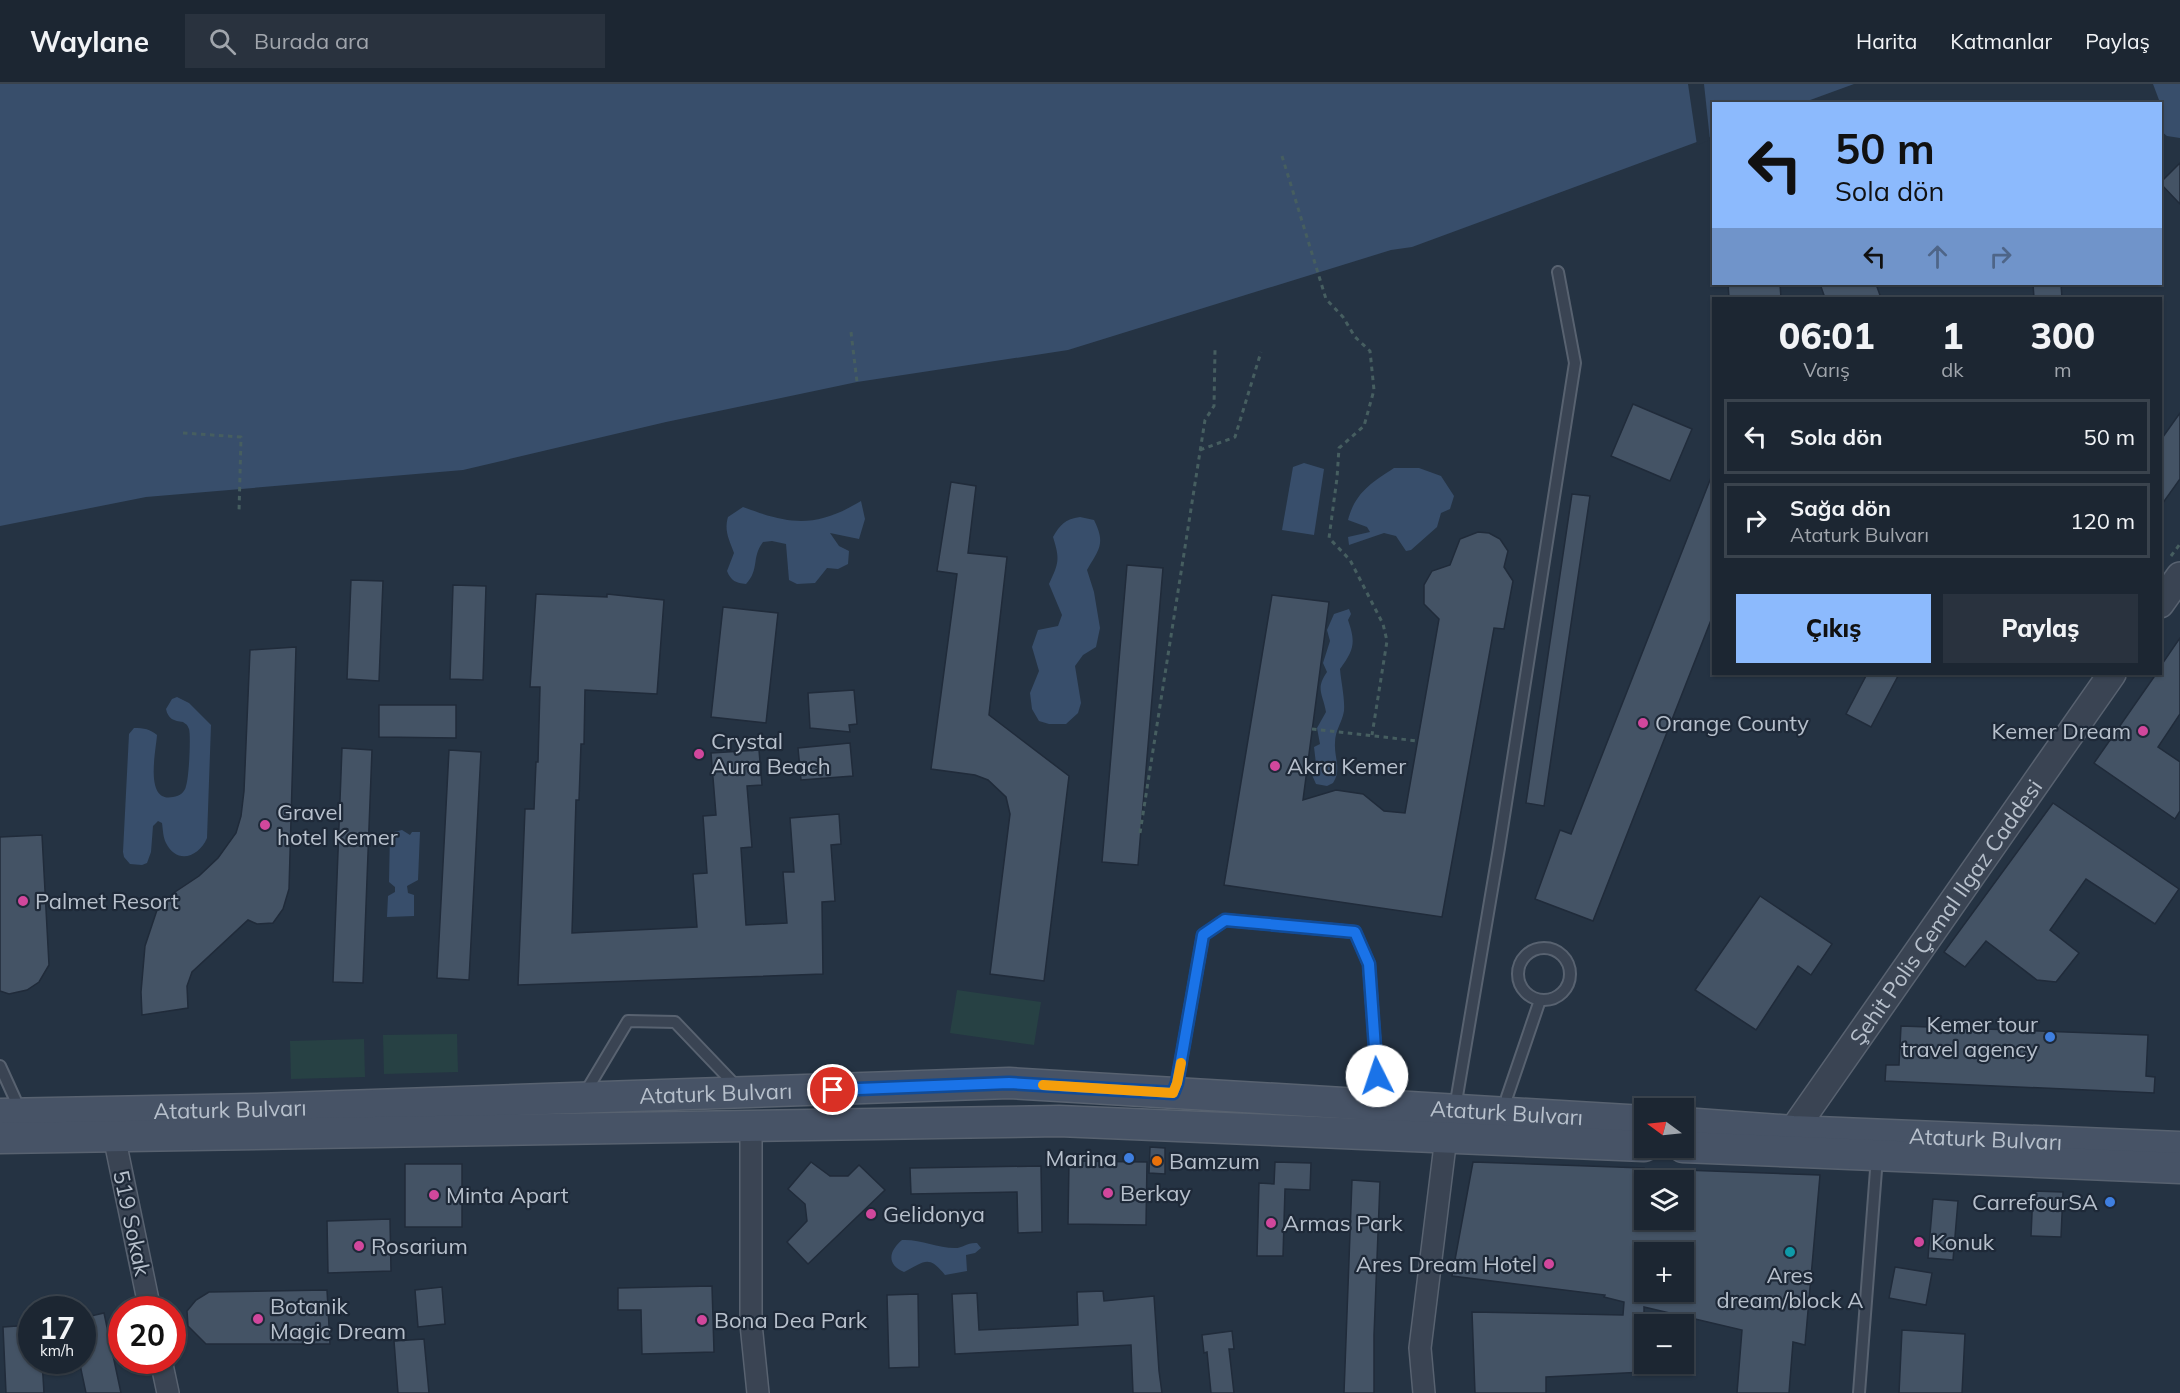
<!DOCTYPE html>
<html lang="tr">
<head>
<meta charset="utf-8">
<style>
	:root { --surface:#1c2632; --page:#29323e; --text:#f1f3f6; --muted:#a0a5ac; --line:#3a434d; --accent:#8cbafd }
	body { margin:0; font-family:Mulish,sans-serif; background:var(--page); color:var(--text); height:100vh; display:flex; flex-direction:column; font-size:22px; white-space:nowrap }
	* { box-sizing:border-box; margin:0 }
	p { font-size:20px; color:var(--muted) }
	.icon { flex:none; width:33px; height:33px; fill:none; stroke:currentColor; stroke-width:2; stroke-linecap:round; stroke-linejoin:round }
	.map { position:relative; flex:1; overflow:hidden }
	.drawer { position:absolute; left:1712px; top:213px; width:450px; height:378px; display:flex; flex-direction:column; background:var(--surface); border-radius:0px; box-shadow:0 2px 4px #0004,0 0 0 2px var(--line) }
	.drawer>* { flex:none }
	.banner { position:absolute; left:1712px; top:18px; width:450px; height:183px; border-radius:0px; box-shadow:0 2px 4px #0004,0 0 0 2px var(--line); background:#8cbafd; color:#111; overflow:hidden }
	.needle { width:39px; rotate:285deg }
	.buttons { position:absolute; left:1634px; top:1014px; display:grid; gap:12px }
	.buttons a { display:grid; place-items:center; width:60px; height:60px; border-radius:0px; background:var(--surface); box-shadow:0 2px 4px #0004,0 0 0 2px var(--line); font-size:30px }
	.speed { position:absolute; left:18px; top:1212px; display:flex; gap:12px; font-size:30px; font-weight:700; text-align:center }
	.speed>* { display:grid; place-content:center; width:78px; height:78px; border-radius:50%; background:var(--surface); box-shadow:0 2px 4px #0004,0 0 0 2px var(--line); line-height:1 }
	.speed small { font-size:15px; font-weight:400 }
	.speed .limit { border:9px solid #d22; background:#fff; color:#111 }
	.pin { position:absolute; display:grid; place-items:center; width:51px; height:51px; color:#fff; margin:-26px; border:3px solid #fff; border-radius:50%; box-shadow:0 2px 6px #0007 }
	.me { position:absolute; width:66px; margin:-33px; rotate:356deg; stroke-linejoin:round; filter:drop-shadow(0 0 4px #0008) }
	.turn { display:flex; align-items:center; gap:21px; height:126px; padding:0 24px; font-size:27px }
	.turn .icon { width:78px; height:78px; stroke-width:2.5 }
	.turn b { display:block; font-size:42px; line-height:51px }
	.lanes { display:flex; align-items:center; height:57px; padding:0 24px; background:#0003; justify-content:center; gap:30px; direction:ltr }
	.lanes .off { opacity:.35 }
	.eta { display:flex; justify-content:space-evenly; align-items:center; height:102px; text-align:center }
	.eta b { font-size:36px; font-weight:800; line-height:42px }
	.cta { display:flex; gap:12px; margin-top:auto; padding:12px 24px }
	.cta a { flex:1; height:69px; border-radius:0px; background:var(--accent); color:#111; font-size:24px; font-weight:800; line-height:69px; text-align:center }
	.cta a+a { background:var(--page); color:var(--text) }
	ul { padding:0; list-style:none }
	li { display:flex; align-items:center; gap:18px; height:75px; margin:0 12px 9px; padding:0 12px; border:3px solid var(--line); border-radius:0px }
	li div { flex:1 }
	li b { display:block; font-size:22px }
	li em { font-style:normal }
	header { display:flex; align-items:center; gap:36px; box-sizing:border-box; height:84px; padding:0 30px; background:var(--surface); border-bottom:2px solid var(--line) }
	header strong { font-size:28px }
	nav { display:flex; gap:33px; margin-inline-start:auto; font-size:21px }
	.search { width:420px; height:54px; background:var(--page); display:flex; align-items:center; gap:15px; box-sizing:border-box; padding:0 21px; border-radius:0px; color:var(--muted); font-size:22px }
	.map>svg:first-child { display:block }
	.green { fill:#274144 }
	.water { fill:#384e6b }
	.pier { fill:#253343 }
	.building { fill:#445365; stroke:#202b3a; stroke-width:1.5; fill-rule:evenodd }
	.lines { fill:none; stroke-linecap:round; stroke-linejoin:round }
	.service-casing { stroke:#586270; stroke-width:14 }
	.minor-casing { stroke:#586270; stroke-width:24 }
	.tertiary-casing { stroke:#586270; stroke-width:30 }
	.secondary-casing { stroke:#586270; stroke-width:33 }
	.path { stroke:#465e60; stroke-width:3; stroke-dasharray:4.5 4.5; stroke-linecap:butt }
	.service { stroke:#3a4453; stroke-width:10 }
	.minor { stroke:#3a4453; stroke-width:21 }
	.tertiary { stroke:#3a4453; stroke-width:27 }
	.secondary { stroke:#475366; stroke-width:30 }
	.route-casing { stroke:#114b97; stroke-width:15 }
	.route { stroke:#1a73e8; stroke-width:10 }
	.slow { stroke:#f59e0b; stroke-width:10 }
	.hotel-dot { fill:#d1479c; stroke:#1e2938; stroke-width:2 }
	.shop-dot { fill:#3f7fe0; stroke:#1e2938; stroke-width:2 }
	.food-dot { fill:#e8710a; stroke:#1e2938; stroke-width:2 }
	.culture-dot { fill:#0f9aa8; stroke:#1e2938; stroke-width:2 }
	.labels { text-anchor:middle; stroke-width:4.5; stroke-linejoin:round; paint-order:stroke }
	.poi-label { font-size:22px; fill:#b7c0cc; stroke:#1e2938; text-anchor:start }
	.street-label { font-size:22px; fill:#b7c0cc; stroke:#1e2938 }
</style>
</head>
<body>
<header>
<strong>Waylane</strong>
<div class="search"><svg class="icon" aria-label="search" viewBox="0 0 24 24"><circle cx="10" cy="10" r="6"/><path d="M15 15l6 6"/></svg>Burada ara</div>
<nav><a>Harita</a><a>Katmanlar</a><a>Paylaş</a></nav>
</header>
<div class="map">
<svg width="2180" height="1309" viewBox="0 0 2180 1309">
	<rect width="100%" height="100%" fill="#253343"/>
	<g class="green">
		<polygon points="957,906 1041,918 1034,961 950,949"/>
		<polygon points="457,950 458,988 384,990 383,951"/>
		<polygon points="364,955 365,993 291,995 290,957"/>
	</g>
	<g class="water">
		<polygon points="0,0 1854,0 1802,19 1713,20 1713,52 1412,163 1391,166 1068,266 857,298 666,338 463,386 146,413 0,442"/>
		<polygon points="2153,0 2180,0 2180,54 2167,52 2161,47 2159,16"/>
		<polygon points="1304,379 1324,385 1314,451 1282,446 1293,383"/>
		<path d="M1394 384H1419L1441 392 1454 412 1450 425 1441 429 1437 443 1411 466 1406 467 1396 452 1384 449 1349 461 1348 453 1370 448 1367 443 1348 436C1355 409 1371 399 1394 384Z"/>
		<path d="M861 417 865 435 859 455 830 449 839 462 849 467 848 480 838 485 827 484 815 499 797 500 789 496 786 460 772 457 763 458C751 474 760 485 746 500 736 499 731 497 727 487L734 469C729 455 724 447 728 433L743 423C791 441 816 444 861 417Z"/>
		<path d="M1080 433 1094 436C1106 460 1099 465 1087 486L1094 508 1100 544 1096 563 1083 571 1075 582 1081 619 1078 629 1066 640H1049L1039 637 1032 625 1030 609 1039 587 1032 563 1038 546 1058 542 1062 531 1049 500C1059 479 1060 475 1053 453 1060 441 1065 435 1080 433Z"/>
		<path d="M1349 525 1351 530 1348 536C1356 559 1354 566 1340 585 1341 598 1345 614 1344 627 1342 639 1335 646 1335 659 1334 674 1342 685 1333 699L1327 702 1316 700 1312 691 1316 680 1314 663 1320 660 1317 644 1326 628C1323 610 1315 605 1327 588L1323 579 1330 557 1327 546 1334 530Z"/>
		<path d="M177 613 189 619 211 641 207 754C199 773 177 781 166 759 163 753 163 746 162 739L158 737 153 742 151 768 147 779 142 781 130 780 124 773 123 768 129 650 134 644C144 644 150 645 157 651 156 667 144 719 173 713 180 712 185 708 186 702 189 694 191 652 189 645 187 640 187 641 183 638 174 637 168 635 166 625L172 615Z"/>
		<polygon points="402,746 410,751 412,748 420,748 418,796 407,802 408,809 414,811 414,832 387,833 388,812 395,808 395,803 389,798 390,749"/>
		<path d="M902 1156C920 1155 937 1164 955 1164 963 1164 968 1158 977 1159L981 1164 975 1169 966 1171 967 1187 945 1191C928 1170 925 1178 904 1188 886 1180 889 1167 902 1156Z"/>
	</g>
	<polygon class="pier" points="1688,0 1704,0 1710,56 1697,61"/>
	<g class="building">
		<polygon points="2180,79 2180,120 2160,99"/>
		<polygon points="1728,200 1780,200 1781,214 1729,214"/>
		<polygon points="1820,200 1876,200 1881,214 1825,214"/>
		<polygon points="2033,200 2061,200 2062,214 2034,214"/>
		<polygon points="1633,320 1692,345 1670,397 1611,372"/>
		<polygon points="2180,329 2180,395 2160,423 2160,357"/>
		<polygon points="1712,391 1713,531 1593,837 1535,815 1560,746 1571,750"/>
		<polygon points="951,398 976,402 968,469 1007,473 989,631 1069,692 1044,897 990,890 1010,730 1006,713 988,696 975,691 931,685 957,490 937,487"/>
		<polygon points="1572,410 1590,412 1544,722 1526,719"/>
		<polygon points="1478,448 1489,449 1500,455 1508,467 1504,483 1513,497 1504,545 1494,544 1442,833 1224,801 1272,511 1329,518 1303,716 1336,706 1363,710 1384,727 1405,729 1439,535 1424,520 1424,501 1432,487 1450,481 1460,455"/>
		<polygon points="1127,481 1163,484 1138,781 1102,778"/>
		<polygon points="351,496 383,497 379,597 347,595"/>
		<polygon points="453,501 486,502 483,596 450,595"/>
		<polygon points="536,510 607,513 607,510 664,516 657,610 585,606 584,660 581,660 579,716 576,716 572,849 697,843 693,790 707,789 703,732 716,731 711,669 759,666 762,701 747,702 752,763 741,764 746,841 787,839 783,788 794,788 790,734 839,730 841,760 831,761 835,817 822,818 823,890 518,901 525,725 534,725 536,678 538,678 540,603 530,603"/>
		<polygon points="723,523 778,529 766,639 711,633"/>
		<polygon points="2180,554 2180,630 2158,663 2180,678 2180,727 2175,735 2094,679 2156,590 2160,590 2160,583"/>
		<polygon points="296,563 289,805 283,825 273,839 257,840 248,836 192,888 187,902 188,924 142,931 141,908 145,862 157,826 175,808 199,792 218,774 236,749 241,732 244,707 250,566"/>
		<polygon points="1867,590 1899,590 1871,643 1846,630"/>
		<polygon points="854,606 857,640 849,641 850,648 810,644 808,609"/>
		<polygon points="379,621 456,621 456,654 379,653"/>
		<polygon points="850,659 853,692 801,696 798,664"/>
		<polygon points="342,664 372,666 363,899 333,898"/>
		<polygon points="449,666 481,668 469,896 437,894"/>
		<polygon points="2053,719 2179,805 2155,840 2086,795 2050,846 2079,869 2056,898 2037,896 1986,857 1965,883 1944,868"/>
		<polygon points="42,751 49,881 39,898 27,906 9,910 0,907 0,753"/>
		<polygon points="1760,812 1832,860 1811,891 1798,882 1756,946 1695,906"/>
		<polygon points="1901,942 2148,951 2146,992 2155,993 2154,1009 1885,997 1886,981 1899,981"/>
		<polygon points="1150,1063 1165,1064 1165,1090 1149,1089"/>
		<polygon points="1069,1077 1147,1078 1146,1141 1068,1140"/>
		<polygon points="811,1078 830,1092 848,1092 859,1081 885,1106 808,1180 787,1158 807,1137 805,1120 788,1105"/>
		<polygon points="1275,1078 1311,1079 1310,1106 1285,1105 1283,1172 1257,1172 1259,1099 1274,1100"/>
		<path d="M1473 1078 1644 1084V1136H1683V1086L1820 1091 1805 1261 1793 1258 1789 1309H1737L1742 1246 1644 1223V1288L1546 1293V1309H1475L1472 1228 1623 1231 1624 1218 1604 1213 1605 1211 1452 1192ZM1644 1168H1683V1208H1644Z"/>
		<rect x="405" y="1080" width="57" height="63"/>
		<polygon points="1041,1082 1042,1148 1018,1149 1017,1108 911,1110 910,1084"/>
		<polygon points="1352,1096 1380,1098 1374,1251 1374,1309 1344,1309"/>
		<polygon points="2033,1107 2063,1108 2061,1153 2031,1152"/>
		<polygon points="1933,1115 1958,1117 1953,1176 1928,1174"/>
		<polygon points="390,1135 391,1187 328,1189 327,1137"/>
		<polygon points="1895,1183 1932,1189 1926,1221 1889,1214"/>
		<polygon points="712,1202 714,1268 642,1270 641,1226 618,1226 618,1204"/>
		<polygon points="442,1203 445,1240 418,1243 415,1206"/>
		<polygon points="327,1206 330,1260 206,1260 188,1242 187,1227 196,1216 209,1208"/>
		<polygon points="1103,1207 1104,1217 1154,1212 1159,1287 1162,1309 1133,1309 1131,1261 955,1270 952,1210 977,1209 979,1246 1078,1241 1077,1208"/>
		<polygon points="918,1210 919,1283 889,1284 887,1211"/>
		<polygon points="104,1229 121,1309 86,1309 79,1276 82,1276 82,1234"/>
		<polygon points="32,1241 32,1276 42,1276 44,1309 6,1309 3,1243"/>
		<polygon points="1902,1246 1965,1250 1962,1309 1899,1309"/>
		<polygon points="1232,1247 1234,1265 1229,1265 1234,1309 1211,1309 1207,1268 1204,1269 1202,1251"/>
		<polygon points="424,1255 429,1309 398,1309 394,1257"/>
	</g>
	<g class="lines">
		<defs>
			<g id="service">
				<circle cx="1544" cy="890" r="26"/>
				<polyline points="0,982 20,1026"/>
				<polyline points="1173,1008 1177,999 1203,851 1225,836 1355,848 1369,880 1377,991 1392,1018"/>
				<polyline points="585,1009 628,937 675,938 738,1004"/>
				<polyline points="1455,1024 1499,764 1575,279 1558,188"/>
				<polyline points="1505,1027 1507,1013 1540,916"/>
				<polyline points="1859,1309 1877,1073"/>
			</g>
			<g id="minor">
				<polyline points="751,1042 751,1240 758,1309"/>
				<polyline points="114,1052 150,1226"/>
				<polyline points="161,1276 168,1309"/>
				<polyline points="1424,1309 1420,1264 1446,1053"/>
			</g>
			<g id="tertiary">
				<polyline points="2160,520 2180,492"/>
				<path id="s1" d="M1783 1061 2112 590"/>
			</g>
			<g id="secondary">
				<path id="s2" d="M0 1030 257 1025 1009 999 1644 1037"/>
				<path id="s3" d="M1683 1039 1793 1047 2180 1063"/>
				<polyline points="0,1054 1059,1037 1644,1062"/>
				<polyline points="1683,1063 2180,1084"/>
			</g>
		</defs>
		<use href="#service" class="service-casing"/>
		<use href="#minor" class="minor-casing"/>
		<use href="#tertiary" class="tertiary-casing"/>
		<use href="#secondary" class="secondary-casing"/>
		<g class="path">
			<polyline points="1282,72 1326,215 1343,233 1355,253 1370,267 1374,306 1364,342 1339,364 1337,394 1329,454 1350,476 1383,540 1387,557 1372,651"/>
			<polyline points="851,248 857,298"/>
			<polyline points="183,349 241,353 239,428"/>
			<polyline points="1200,366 1235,353 1261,268"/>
			<polyline points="2171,472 2180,460"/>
			<polyline points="1312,645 1418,657"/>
			<polyline points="1140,749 1205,336 1214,322 1215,266"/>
		</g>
		<use href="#service" class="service"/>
		<use href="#minor" class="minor"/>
		<use href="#tertiary" class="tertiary"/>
		<use href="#secondary" class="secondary"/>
	</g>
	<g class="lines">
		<defs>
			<polyline id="route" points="833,1006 1009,999 1173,1009 1177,999 1203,851 1225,836 1355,848 1369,880 1377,992"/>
		</defs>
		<use href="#route" class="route-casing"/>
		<use href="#route" class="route"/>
		<polyline class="slow" points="1043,1001 1173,1009 1177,999 1181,979"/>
	</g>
	<g class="hotel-dot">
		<circle cx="1643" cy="639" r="6"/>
		<circle cx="2143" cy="647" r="6"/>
		<circle cx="699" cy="670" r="6"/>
		<circle cx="1275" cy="682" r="6"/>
		<circle cx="265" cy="741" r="6"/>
		<circle cx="23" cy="817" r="6"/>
		<circle cx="1108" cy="1109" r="6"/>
		<circle cx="434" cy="1111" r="6"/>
		<circle cx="871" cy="1130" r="6"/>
		<circle cx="1271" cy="1139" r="6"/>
		<circle cx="1919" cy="1158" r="6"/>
		<circle cx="359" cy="1162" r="6"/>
		<circle cx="1549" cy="1180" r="6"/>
		<circle cx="258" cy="1235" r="6"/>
		<circle cx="702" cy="1236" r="6"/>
	</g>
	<g class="shop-dot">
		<circle cx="2050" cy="953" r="6"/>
		<circle cx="1129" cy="1074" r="6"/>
		<circle cx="2110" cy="1118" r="6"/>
	</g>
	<circle class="food-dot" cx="1157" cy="1077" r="6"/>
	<circle class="culture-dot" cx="1790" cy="1168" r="6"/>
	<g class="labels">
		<g class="poi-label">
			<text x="1655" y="647">Orange County</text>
			<text x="2131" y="655" text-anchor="end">Kemer Dream</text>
			<text x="711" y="665">Crystal<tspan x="711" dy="25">Aura Beach</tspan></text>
			<text x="1287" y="690">Akra Kemer</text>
			<text x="277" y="736">Gravel<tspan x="277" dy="25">hotel Kemer</tspan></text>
			<text x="35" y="825">Palmet Resort</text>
			<text x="2038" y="948" text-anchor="end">Kemer tour<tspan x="2038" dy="25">travel agency</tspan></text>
			<text x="1117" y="1082" text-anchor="end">Marina</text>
			<text x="1169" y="1085">Bamzum</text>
			<text x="1120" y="1117">Berkay</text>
			<text x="446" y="1119">Minta Apart</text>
			<text x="2098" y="1126" text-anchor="end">CarrefourSA</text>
			<text x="883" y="1138">Gelidonya</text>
			<text x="1283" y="1147">Armas Park</text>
			<text x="1931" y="1166">Konuk</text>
			<text x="371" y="1170">Rosarium</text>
			<text x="1537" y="1188" text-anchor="end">Ares Dream Hotel</text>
			<text x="1790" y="1199" text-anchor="middle">Ares<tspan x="1790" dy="25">dream/block A</tspan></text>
			<text x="270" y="1230">Botanik<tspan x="270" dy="25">Magic Dream</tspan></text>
			<text x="714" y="1244">Bona Dea Park</text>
		</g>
		<g class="street-label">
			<text dy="8" stroke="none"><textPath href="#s1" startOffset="284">Şehit Polis Çemal Ilgaz Caddesi</textPath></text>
			<text dy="8" stroke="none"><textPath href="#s2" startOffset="716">Ataturk Bulvarı</textPath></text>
			<text dy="8" stroke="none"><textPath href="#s2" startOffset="230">Ataturk Bulvarı</textPath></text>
			<text dy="8" stroke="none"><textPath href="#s2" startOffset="1508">Ataturk Bulvarı</textPath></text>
			<text dy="8" stroke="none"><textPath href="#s3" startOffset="303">Ataturk Bulvarı</textPath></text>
			<text transform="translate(132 1139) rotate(78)" y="8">519 Sokak</text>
		</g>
	</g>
</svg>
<div class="buttons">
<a><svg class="needle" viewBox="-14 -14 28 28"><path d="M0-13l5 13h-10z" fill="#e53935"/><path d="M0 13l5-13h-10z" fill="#a0a5ac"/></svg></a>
<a><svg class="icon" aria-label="layers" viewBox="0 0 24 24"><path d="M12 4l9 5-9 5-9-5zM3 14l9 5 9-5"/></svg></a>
<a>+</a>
<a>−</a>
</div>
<div class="speed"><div>17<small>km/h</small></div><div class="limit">20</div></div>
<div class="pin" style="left:833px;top:1006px;background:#d93025"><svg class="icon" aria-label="arrive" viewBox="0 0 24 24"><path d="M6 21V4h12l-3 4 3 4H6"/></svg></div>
<svg class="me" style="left:1377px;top:992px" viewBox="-20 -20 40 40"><circle r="19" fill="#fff"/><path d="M0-13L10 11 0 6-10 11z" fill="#1a73e8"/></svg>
<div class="banner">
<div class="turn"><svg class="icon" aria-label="left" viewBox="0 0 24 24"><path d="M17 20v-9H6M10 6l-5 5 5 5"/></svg><div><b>50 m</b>Sola dön</div></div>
<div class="lanes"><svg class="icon" aria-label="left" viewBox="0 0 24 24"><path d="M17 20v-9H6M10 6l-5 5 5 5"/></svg><svg class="icon off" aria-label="ahead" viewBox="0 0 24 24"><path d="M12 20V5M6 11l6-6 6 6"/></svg><svg class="icon off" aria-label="right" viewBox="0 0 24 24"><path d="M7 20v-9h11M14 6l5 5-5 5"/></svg></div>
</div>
<section class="drawer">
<div class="eta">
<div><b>06:01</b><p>Varış</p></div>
<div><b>1</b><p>dk</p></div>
<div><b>300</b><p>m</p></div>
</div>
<ul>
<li><svg class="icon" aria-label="left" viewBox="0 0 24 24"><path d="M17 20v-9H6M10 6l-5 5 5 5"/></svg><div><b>Sola dön</b></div><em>50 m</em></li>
<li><svg class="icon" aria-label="right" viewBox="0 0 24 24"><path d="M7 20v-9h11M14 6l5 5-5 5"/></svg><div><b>Sağa dön</b><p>Ataturk Bulvarı</p></div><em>120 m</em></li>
</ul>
<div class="cta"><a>Çıkış</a><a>Paylaş</a></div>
</section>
</div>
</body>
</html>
